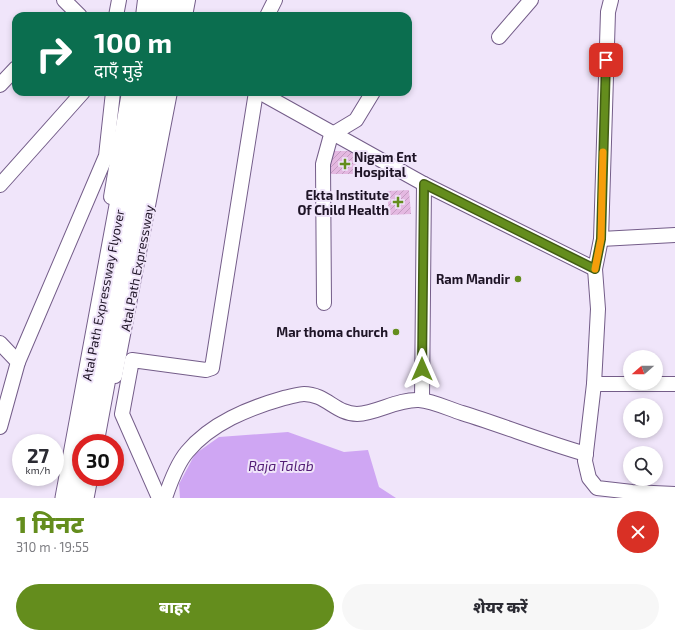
<!DOCTYPE html>
<html lang="hi">
<head>
<meta charset="utf-8">
<style>
	:root { --surface:#fff; --page:#f7f7f7; --text:#2b2b33; --muted:#7c7c81; --accent:#648d1d }
	body { margin:0; font-family:"Exo 2","Noto Sans Devanagari",sans-serif; background:var(--page); color:var(--text); height:100vh; display:flex; flex-direction:column; font-size:15px; white-space:nowrap }
	* { box-sizing:border-box; margin:0 }
	p { font-size:13px; color:var(--muted) }
	.icon { flex:none; width:22px; height:22px; fill:none; stroke:currentColor; stroke-width:2; stroke-linecap:round; stroke-linejoin:round }
	.map { position:relative; height:498px; overflow:hidden }
	.side { display:flex; flex-direction:column; background:var(--surface); flex:1 }
	.side>* { flex:none }
	.banner { position:absolute; left:12px; top:12px; width:400px; height:84px; border-radius:12px; box-shadow:0 2px 6px #0003; background:#0b6e4f; color:#fff; overflow:hidden }
	.needle { width:26px; rotate:250deg }
	.controls { position:absolute; left:623px; top:350px; display:grid; gap:8px }
	.controls a { display:grid; place-items:center; width:40px; height:40px; border-radius:50%; background:var(--surface); box-shadow:0 2px 6px #0003; font-size:20px }
	.speed { position:absolute; left:12px; top:434px; display:flex; gap:8px; font-size:20px; font-weight:700; text-align:center }
	.speed>* { display:grid; place-content:center; width:52px; height:52px; border-radius:50%; background:var(--surface); box-shadow:0 2px 6px #0003; line-height:1 }
	.speed small { font-size:10px; font-weight:400 }
	.speed .limit { border:6px solid #d22; background:#fff; color:#111 }
	.pin { position:absolute; display:grid; place-items:center; width:34px; height:34px; color:#fff; margin:-17px; border-radius:8px; box-shadow:0 2px 6px #0006 }
	.me { position:absolute; width:44px; margin:-22px; rotate:0deg; stroke-linejoin:round; filter:drop-shadow(0 0 3px #0008) }
	.turn { display:flex; align-items:center; gap:14px; height:84px; padding:0 16px; font-size:18px }
	.turn .icon { width:52px; height:52px; stroke-width:2.5 }
	.turn b { display:block; font-size:28px; line-height:34px }
	.round { display:grid; place-items:center; flex:none; width:42px; height:42px; border-radius:21px; background:var(--page) }
	.overview { display:flex; align-items:center; justify-content:space-between; height:68px; padding:0 16px }
	h1 { font-size:24px; font-weight:800; line-height:30px; color:var(--accent) }
	.action { display:flex; gap:8px; margin-top:auto; padding:8px 16px }
	.action a { flex:1; height:46px; border-radius:24px; background:var(--accent); color:#fff; font-size:16px; font-weight:800; line-height:46px; text-align:center }
	.action a+a { background:var(--page); color:var(--text) }
	.map>svg:first-child { display:block }
	.water { fill:#cfa6f3 }
	.building { fill:url(#building-hatch) }
	.lines { fill:none; stroke-linecap:round; stroke-linejoin:round }
	.minor-casing { stroke:#745d89; stroke-width:16 }
	.highway-casing { stroke:#745d89; stroke-width:23 }
	.minor { stroke:#fff; stroke-width:14 }
	.highway { stroke:#fff; stroke-width:21 }
	.route-casing { stroke:#415c13; stroke-width:10 }
	.route { stroke:#648d1d; stroke-width:7 }
	.slow { stroke:#f59e0b; stroke-width:7 }
	.poi-dot { fill:#648d1d; stroke:#f0e5fa; stroke-width:1.5 }
	.labels { text-anchor:middle; stroke-width:4; stroke-linejoin:round; paint-order:stroke }
	.poi-label { font-size:13px; font-weight:bold; fill:#1e1426; stroke:#f0e5fa; text-anchor:end }
	.street-label { font-size:13px; fill:#1e1426; stroke:#f0e5fa }
	.water-label { font-size:14px; font-style:italic; fill:#521c75; stroke:#f0e5fa }
</style>
</head>
<body>
<div class="map">
<svg width="675" height="498" viewBox="0 0 675 498">
	<defs>
		<pattern id="building-hatch" width="6" height="6" patternUnits="userSpaceOnUse"><rect width="6" height="6" fill="#e4b8e1"/><path d="M-1 1l2-2M0 6l6-6M5 7l2-2" fill="none" stroke="#c39dc1"/></pattern>
	</defs>
	<rect width="100%" height="100%" fill="#f0e5fa"/>
	<polygon class="water" points="288,432 344,452 368,450 379,487 396,498 180,498 179,484 195,454 219,437"/>
	<g class="building">
		<polygon points="329,151 355,151 356,174 329,174"/>
		<polygon points="409,190 411,214 389,215 387,191"/>
	</g>
	<g class="lines">
		<defs>
			<g id="minor">
				<polyline points="64,0 80,16"/>
				<polyline points="611,0 608,12 601,239 595,269 598,309 594,384 585,461 589,478 597,488 632,492 675,494"/>
				<polyline points="116,16 119,0"/>
				<polyline points="143,16 145,0"/>
				<polyline points="185,16 188,0"/>
				<polyline points="267,16 275,0"/>
				<polyline points="499,37 531,0"/>
				<polyline points="0,85 16,68"/>
				<polyline points="259,92 424,184 595,269"/>
				<polyline points="0,185 83,92"/>
				<polyline points="111,197 129,92"/>
				<polyline points="601,239 675,235"/>
				<polyline points="324,303 323,164 331,135 356,120 373,92"/>
				<polyline points="0,343 18,362 0,427"/>
				<polyline points="18,362 106,156 113,92"/>
				<polyline points="115,376 170,92"/>
				<polyline points="594,384 675,384"/>
				<polyline points="422,400 424,184"/>
				<polyline points="159,498 122,414 132,360 206,370 212,368 256,92"/>
				<path d="M165 498C170 483 177 464 187 452 211 423 249 408 284 398 290 397 298 394 304 394 326 394 336 414 357 414 378 413 397 399 419 400 433 401 449 409 462 413 504 426 544 442 586 454"/>
			</g>
			<g id="highway">
				<polyline points="155,16 158,0"/>
				<polyline points="172,16 175,0"/>
				<polyline points="93,443 158,92"/>
				<polyline points="66,498 141,92"/>
				<polyline points="83,498 87,477"/>
			</g>
		</defs>
		<use href="#minor" class="minor-casing"/>
		<use href="#highway" class="highway-casing"/>
		<use href="#minor" class="minor"/>
		<use href="#highway" class="highway"/>
	</g>
	<g class="lines">
		<defs>
			<polyline id="route" points="422,369 424,184 595,269 601,239 606,60"/>
		</defs>
		<use href="#route" class="route-casing"/>
		<use href="#route" class="route"/>
		<polyline class="slow" points="595,269 601,239 603,152"/>
	</g>
	<g class="poi-dot">
		<path d="M343 158h4v4h4v4h-4v4h-4v-4h-4v-4h4z"/>
		<path d="M396 196h4v4h4v4h-4v4h-4v-4h-4v-4h4z"/>
		<circle cx="518" cy="279" r="4"/>
		<circle cx="396" cy="332" r="4"/>
	</g>
	<g class="labels">
		<g class="poi-label">
			<text x="354" y="162" text-anchor="start">Nigam Ent<tspan x="354" dy="15">Hospital</tspan></text>
			<text x="389" y="200">Ekta Institute<tspan x="389" dy="15">Of Child Health</tspan></text>
			<text x="510" y="284">Ram Mandir</text>
			<text x="388" y="337">Mar thoma church</text>
		</g>
		<g class="street-label">
			<text transform="translate(137 268) rotate(-79)" y="5">Atal Path Expressway</text>
			<text transform="translate(103 295) rotate(-79)" y="5">Atal Path Expressway Flyover</text>
		</g>
		<g class="water-label">
			<text x="281" y="471">Raja Talab</text>
		</g>
	</g>
</svg>
<div class="controls">
<a><svg class="needle" viewBox="-14 -14 28 28"><path d="M0-13l5 13h-10z" fill="#e53935"/><path d="M0 13l5-13h-10z" fill="#7c7c81"/></svg></a>
<a><svg class="icon" aria-label="sound" viewBox="0 0 24 24"><path d="M4 9h4l5-4v14l-5-4H4zM17 9q2 3 0 6"/></svg></a>
<a><svg class="icon" aria-label="search" viewBox="0 0 24 24"><circle cx="10" cy="10" r="6"/><path d="M15 15l6 6"/></svg></a>
</div>
<div class="speed"><div>27<small>km/h</small></div><div class="limit">30</div></div>
<div class="pin" style="left:606px;top:60px;background:#d93025"><svg class="icon" aria-label="arrive" viewBox="0 0 24 24"><path d="M6 21V4h12l-3 4 3 4H6"/></svg></div>
<svg class="me" style="left:422px;top:369px" viewBox="-20 -20 40 40"><path d="M0-17L14 15 0 8-14 15z" fill="#648d1d" stroke="#fff" stroke-width="4"/></svg>
<div class="banner">
<div class="turn"><svg class="icon" aria-label="right" viewBox="0 0 24 24"><path d="M7 20v-9h11M14 6l5 5-5 5"/></svg><div><b>100 m</b>दाएँ मुड़ें</div></div>
</div>
</div>
<section class="side">
<div class="overview"><div><h1>1 मिनट</h1><p>310 m · 19:55</p></div><a class="round" style="background:#d93025;color:#fff"><svg class="icon" aria-label="close" viewBox="0 0 24 24"><path d="M6 6l12 12M18 6L6 18"/></svg></a></div>
<div class="action"><a>बाहर</a><a>शेयर करें</a></div>
</section>
</body>
</html>
